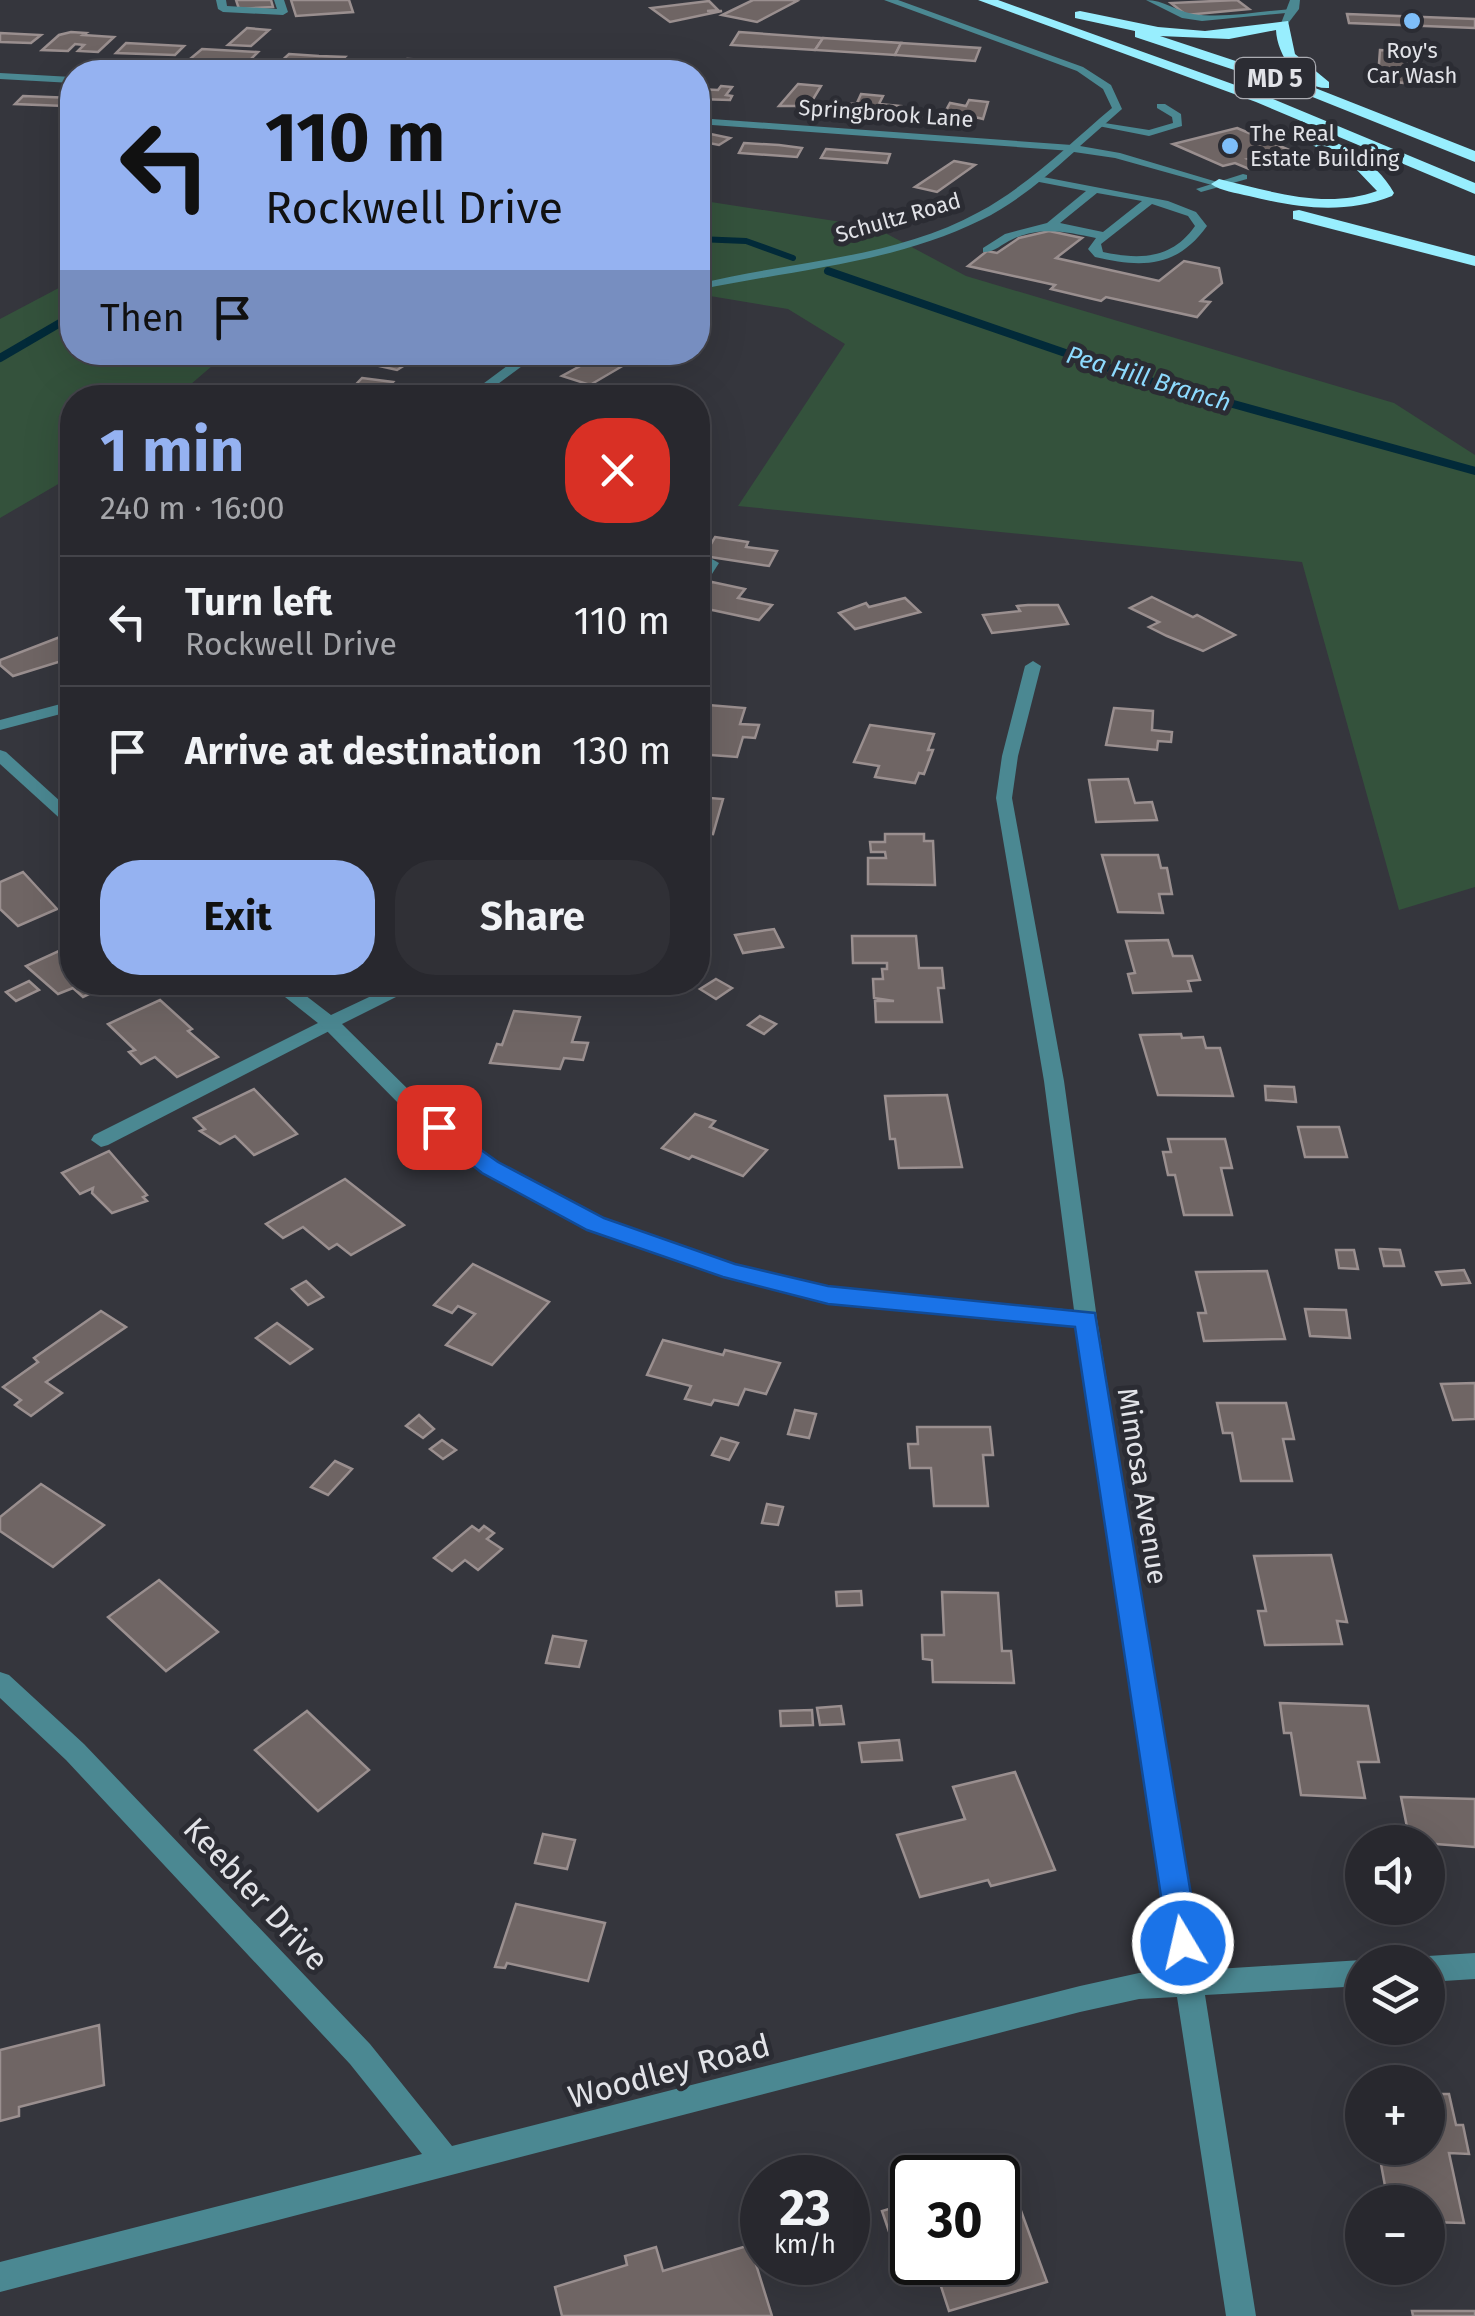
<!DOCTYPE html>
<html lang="en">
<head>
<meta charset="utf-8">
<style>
	:root { --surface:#28282e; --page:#303036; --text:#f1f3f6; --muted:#a5a6aa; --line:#44444a; --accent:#95b2f1 }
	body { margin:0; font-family:"Fira Sans",sans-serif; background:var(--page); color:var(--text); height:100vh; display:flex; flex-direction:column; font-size:38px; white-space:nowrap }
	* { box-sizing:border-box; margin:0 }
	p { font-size:32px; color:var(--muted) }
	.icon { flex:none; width:55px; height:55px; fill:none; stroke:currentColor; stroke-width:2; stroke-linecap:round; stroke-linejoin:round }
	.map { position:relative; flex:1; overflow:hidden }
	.side { position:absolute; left:60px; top:385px; width:650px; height:610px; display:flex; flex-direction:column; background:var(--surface); border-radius:40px; box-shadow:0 10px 40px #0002,0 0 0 2px var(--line) }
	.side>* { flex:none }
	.top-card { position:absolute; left:60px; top:60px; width:650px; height:305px; border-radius:40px; box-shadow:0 10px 40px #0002,0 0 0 2px var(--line); background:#95b2f1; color:#111; overflow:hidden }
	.fabs { position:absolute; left:1345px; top:1825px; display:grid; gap:20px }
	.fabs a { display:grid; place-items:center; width:100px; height:100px; border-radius:50%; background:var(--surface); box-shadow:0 10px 40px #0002,0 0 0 2px var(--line); font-size:50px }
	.speed { position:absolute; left:740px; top:2155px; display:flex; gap:20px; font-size:50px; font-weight:700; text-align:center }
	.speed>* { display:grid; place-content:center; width:130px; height:130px; border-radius:50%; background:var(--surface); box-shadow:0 10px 40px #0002,0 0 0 2px var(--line); line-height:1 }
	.speed small { font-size:25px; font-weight:400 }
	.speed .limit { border:5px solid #111; border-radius:15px; background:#fff; color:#111 }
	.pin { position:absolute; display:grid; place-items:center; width:85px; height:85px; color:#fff; margin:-42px; border-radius:20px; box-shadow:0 5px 15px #0006 }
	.me { position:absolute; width:110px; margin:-55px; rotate:351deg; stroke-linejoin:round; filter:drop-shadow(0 0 8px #0008) }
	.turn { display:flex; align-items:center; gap:35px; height:210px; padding:0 40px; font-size:45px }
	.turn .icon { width:130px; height:130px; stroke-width:2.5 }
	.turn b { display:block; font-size:70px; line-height:85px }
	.then { display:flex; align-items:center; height:95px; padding:0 40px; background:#0003; gap:20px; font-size:38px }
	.round { display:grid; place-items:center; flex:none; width:105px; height:105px; border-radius:40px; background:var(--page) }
	.summary { display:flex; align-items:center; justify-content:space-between; height:170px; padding:0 40px }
	h1 { font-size:60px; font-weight:700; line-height:75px; color:var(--accent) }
	.button { display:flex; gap:20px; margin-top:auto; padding:20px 40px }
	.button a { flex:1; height:115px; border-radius:40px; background:var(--accent); color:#111; font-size:40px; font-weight:700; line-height:115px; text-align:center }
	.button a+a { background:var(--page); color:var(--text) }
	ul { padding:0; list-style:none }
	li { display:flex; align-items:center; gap:30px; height:130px; padding:0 40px; border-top:2px solid var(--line) }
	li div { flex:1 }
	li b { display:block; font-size:38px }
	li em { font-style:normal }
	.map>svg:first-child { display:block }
	.green { fill:#34523c }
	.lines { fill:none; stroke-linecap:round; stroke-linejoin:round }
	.stream-far1 { stroke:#022a39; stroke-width:6 }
	.stream { stroke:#022a39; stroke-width:8 }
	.building { fill:#6f6564; stroke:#9a8f8f; stroke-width:2.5 }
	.service { fill:#4b8892; fill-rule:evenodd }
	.minor { fill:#4b8892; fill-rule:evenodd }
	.tertiary { fill:#4b8892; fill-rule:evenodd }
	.motorway { fill:#98eefe; fill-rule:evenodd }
	.route { fill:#1a73e8; stroke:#114b97; stroke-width:2.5 }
	.poi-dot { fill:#7ebef9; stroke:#2b2c33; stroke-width:4 }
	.labels { text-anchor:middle; stroke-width:10; stroke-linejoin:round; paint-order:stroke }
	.far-poi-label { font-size:22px; fill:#e2e3e8; stroke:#2b2c33 }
	.far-street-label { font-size:22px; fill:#e2e3e8; stroke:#2b2c33 }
	.shield { fill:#2b2c33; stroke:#abacb2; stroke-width:2.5 }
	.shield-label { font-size:25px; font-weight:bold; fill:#e2e3e8 }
	.far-water-label { font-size:25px; font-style:italic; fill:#8ddafe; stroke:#2b2c33 }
	.street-label { font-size:28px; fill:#e2e3e8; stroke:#2b2c33 }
	.near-street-label { font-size:32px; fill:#e2e3e8; stroke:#2b2c33 }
</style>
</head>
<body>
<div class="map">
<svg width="1475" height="2316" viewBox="0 0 1475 2316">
	<rect width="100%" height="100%" fill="#35363d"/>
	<g class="green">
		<polygon points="698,200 874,227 966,276 1394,403 1475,455 1475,887 1399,910 1302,562 738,506 845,344 788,309 698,294"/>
		<polygon points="72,281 72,352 227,353 176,397 72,398 72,476 0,518 0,319"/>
	</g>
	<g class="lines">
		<polyline class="stream-far1" points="698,239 746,241 793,258"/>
		<g class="stream">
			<polyline points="828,271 1132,376 1475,471"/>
			<polyline points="0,358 72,316"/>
		</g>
	</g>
	<g class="building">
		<polygon points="236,0 271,0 273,7 239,9"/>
		<polygon points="291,0 349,0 353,12 296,16"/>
		<polygon points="753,0 793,0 797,1 757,22 722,15"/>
		<polygon points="1237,0 1249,9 1186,15 1171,3"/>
		<polygon points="709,1 718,10 707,11 722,11 670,22 651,8"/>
		<polygon points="1347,14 1475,19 1475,28 1349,23"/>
		<polygon points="247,28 269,30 251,46 228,45"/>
		<polygon points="71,32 86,33 83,35 114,37 98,52 78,51 84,45 75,44 68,51 42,50 59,35"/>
		<polygon points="739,32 823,38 815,50 731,45"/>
		<polygon points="0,33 41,35 31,43 0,42"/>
		<polygon points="823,38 901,43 895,55 815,50"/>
		<polygon points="126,43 184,46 175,55 116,53"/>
		<polygon points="901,43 980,48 975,61 895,55"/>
		<polygon points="202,49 258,52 247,63 190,59"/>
		<polygon points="1380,50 1404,52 1411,79 1405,78 1405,83 1385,81 1385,77 1378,77"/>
		<polygon points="289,54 319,56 345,57 331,70 277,65"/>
		<polygon points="407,59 429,60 418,72 359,69 368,60 404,62"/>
		<polygon points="447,64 481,68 497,66 489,72 437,72"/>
		<polygon points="798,84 821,86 809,106 779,106"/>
		<polygon points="721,86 732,87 726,95 732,96 730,100 698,99 698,89 718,90"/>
		<polygon points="861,94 883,96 879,104 901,106 899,110 887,112 843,105 857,103"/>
		<polygon points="23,96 72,98 65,106 15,104"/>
		<polygon points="969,100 988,102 983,119 958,113 956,117 943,116 950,103 966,106"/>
		<polygon points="1237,128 1287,149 1248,159 1263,165 1249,169 1235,163 1223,166 1173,144"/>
		<polygon points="701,132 730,138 719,145 709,143 698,150"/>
		<polygon points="744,143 779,145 802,148 797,157 739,153"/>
		<polygon points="826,149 890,154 887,163 821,158"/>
		<polygon points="954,161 975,165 937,192 915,187"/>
		<polygon points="1049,231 1082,238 1056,258 1159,281 1184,261 1219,268 1222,283 1201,301 1210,302 1197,317 1106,297 1101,301 1051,289 1055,285 968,266 987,251 997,253 1019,238"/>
		<polygon points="383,352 424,352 424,353 397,370 366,363 371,359 364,358"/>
		<polygon points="604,353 631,361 590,385 562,376"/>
		<polygon points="362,378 393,382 379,397 343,398"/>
		<polygon points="715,537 748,542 746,547 777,551 769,566 704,556"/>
		<polygon points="712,582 745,589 738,598 772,605 759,620 698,607 698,599"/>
		<polygon points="1152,597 1193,617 1197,615 1235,635 1203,651 1167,636 1149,627 1159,622 1130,608"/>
		<polygon points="905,598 920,612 855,629 839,613 866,603 869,607"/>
		<polygon points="1028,605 1058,605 1068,624 992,633 983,615 1020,611 1017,606"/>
		<polygon points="60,637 72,647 72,654 63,658 65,660 13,676 0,665 0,660"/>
		<polygon points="708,705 745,708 740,724 759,725 755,738 743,737 737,757 698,754 698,717 704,717"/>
		<polygon points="1114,708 1153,711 1152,730 1172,732 1171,742 1158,741 1157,750 1106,745"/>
		<polygon points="870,725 934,734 928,750 933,750 924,774 919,773 915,783 875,777 879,766 854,762"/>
		<polygon points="1128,779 1135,803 1152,802 1157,820 1096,822 1089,780"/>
		<polygon points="698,797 723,799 713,834 698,832"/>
		<polygon points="885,834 924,834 924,841 933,841 935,885 868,884 868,858 886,858 885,852 871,852 870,842 885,842"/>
		<polygon points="1102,855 1158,855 1161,868 1167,868 1172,894 1159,894 1163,913 1118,912"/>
		<polygon points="23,872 57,909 18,926 0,909 0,882"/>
		<polygon points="774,929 783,947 743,953 735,935"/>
		<polygon points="852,936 916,936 919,968 942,968 944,988 938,988 942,1022 876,1022 875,1001 894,1001 874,998 873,979 883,979 882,969 887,969 887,963 853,963"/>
		<polygon points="1168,940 1173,956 1192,956 1200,980 1188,981 1191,991 1133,993 1128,974 1135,973 1126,941"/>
		<polygon points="72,945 72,982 114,982 83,997 73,988 58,994 26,966"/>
		<polygon points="716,979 732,988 716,999 700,989"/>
		<polygon points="29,981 39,990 16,1001 6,992"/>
		<polygon points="160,1000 192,1029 188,1031 218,1057 177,1077 155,1057 141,1064 129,1052 135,1050 108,1024"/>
		<polygon points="514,1011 580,1017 572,1042 588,1043 583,1060 564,1058 560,1069 490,1063 497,1044 502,1045"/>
		<polygon points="760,1016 776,1024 764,1034 748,1025"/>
		<polygon points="1181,1034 1182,1038 1203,1037 1206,1048 1220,1048 1233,1096 1158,1095 1140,1035"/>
		<polygon points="1265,1086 1294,1087 1296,1102 1266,1100"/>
		<polygon points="254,1089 297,1134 254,1155 235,1136 220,1144 200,1131 205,1129 194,1118"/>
		<polygon points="947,1095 962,1167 899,1168 895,1139 890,1139 885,1096"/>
		<polygon points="695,1114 715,1121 710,1127 767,1150 743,1176 692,1156 689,1159 662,1148"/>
		<polygon points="1298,1127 1339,1127 1347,1157 1305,1157"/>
		<polygon points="1168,1139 1225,1139 1232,1168 1221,1168 1232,1215 1184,1215 1175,1175 1168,1175 1163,1152 1171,1152"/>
		<polygon points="109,1151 147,1195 143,1197 147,1201 112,1213 92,1193 93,1188 80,1194 62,1173"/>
		<polygon points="345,1179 404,1225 351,1255 337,1244 329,1249 303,1227 283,1238 266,1224"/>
		<polygon points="1380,1249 1400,1250 1404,1266 1384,1266"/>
		<polygon points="1336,1250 1354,1250 1358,1269 1339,1268"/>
		<polygon points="473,1264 549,1302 492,1365 446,1345 475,1314 458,1306 452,1313 434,1305"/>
		<polygon points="1464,1270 1470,1283 1442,1285 1436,1272"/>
		<polygon points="1267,1271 1285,1339 1204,1341 1198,1313 1206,1313 1196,1272"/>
		<polygon points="306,1281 323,1297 308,1305 292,1289"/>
		<polygon points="1305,1309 1346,1310 1350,1338 1310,1336"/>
		<polygon points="101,1311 126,1327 46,1382 62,1393 31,1416 15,1405 21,1400 3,1387 38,1362 34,1358"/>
		<polygon points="277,1323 312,1349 290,1364 256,1338"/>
		<polygon points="663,1340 723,1355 725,1350 780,1363 766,1394 745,1389 738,1405 714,1400 711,1405 685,1399 691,1386 647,1375"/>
		<polygon points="1475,1383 1475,1419 1453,1420 1441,1384"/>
		<polygon points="1217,1403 1286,1403 1294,1439 1283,1439 1292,1481 1241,1481 1232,1433 1223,1433"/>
		<polygon points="795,1410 816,1414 809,1438 788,1434"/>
		<polygon points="419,1415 434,1429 423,1438 406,1426"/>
		<polygon points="917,1427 990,1427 993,1455 983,1455 988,1506 934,1506 931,1468 910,1468 908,1444 918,1444"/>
		<polygon points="721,1438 738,1443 729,1460 712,1455"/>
		<polygon points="442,1440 456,1450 443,1459 430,1449"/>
		<polygon points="335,1461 352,1469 328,1495 311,1487"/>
		<polygon points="41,1484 104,1525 53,1567 0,1531 0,1517"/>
		<polygon points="767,1504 783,1507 778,1525 762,1523"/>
		<polygon points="472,1526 479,1531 484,1526 494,1533 487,1539 502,1549 478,1570 465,1560 452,1571 434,1558"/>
		<polygon points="1331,1555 1347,1622 1337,1621 1342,1644 1265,1645 1258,1611 1266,1611 1254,1556"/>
		<polygon points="159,1580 218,1632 166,1671 108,1617"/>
		<polygon points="861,1591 862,1605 837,1606 836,1592"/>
		<polygon points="942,1592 998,1593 1002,1651 1011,1651 1014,1683 933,1682 932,1660 923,1659 922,1635 944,1635"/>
		<polygon points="553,1636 586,1641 579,1667 546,1663"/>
		<polygon points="1280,1703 1368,1706 1379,1762 1358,1762 1365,1798 1301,1795 1291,1733 1284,1733"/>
		<polygon points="841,1706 844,1724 820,1725 817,1708"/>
		<polygon points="812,1710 813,1725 781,1726 780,1711"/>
		<polygon points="307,1711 369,1770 318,1811 255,1750"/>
		<polygon points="899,1740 902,1760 862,1762 859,1743"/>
		<polygon points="1015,1772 1055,1870 991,1886 988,1880 920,1897 897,1835 965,1819 953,1787"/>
		<polygon points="1401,1797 1475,1799 1475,1847 1410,1842"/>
		<polygon points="543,1834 575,1840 567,1869 535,1863"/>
		<polygon points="516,1904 605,1923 588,1981 507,1963 505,1968 495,1967"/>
		<polygon points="99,2025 104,2085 19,2107 19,2116 0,2121 0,2050"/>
		<polygon points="1428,2094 1449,2094 1456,2125 1463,2125 1469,2154 1449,2153 1464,2223 1428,2222 1428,2202 1388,2202 1378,2148 1428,2148"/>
		<polygon points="1009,2178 1047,2282 949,2311 933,2262 998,2262 998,2181"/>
		<polygon points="912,2202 912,2262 927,2262 902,2270 882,2211"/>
		<polygon points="750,2245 772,2316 562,2316 555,2287 627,2265 625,2256 656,2247 663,2271"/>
		<polygon points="1412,2311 1475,2311 1475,2316 1413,2316"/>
	</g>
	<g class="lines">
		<g class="service">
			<polygon points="216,0 226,0 227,6 277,9 274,0 284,0 288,12 283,15 223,12 218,9"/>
			<path d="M1146 0C1164 0 1176 11 1193 14 1224 19 1261 11 1292 9L1297 12 1202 21 1182 18Z"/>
			<polygon points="1157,104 1165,104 1181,114 1182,126 1149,136 1093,125 1098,122 1149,130 1173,123 1172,117 1157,108"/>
			<polygon points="1243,174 1247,175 1247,179 1201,192 1196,189"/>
			<path d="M1038 176 1168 201 1196 212 1207 226C1177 268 1142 268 1095 257L1088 249 1096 238C1067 232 1041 226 1013 239 1001 244 996 252 983 252V248L1005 234 1047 223 1086 191 1034 181 1033 179ZM1097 193 1142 201 1103 232 1060 223ZM1152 204 1188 216 1195 226C1172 259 1140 260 1103 252L1101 244Z"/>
			<polygon points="330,1017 337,1019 339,1023 337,1027 108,1145 101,1147 91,1140 94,1135"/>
		</g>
		<g class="minor">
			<polygon points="0,73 72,77 72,83 0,79"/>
			<polygon points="698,118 1072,145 1077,148 1072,151 698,124"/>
			<polygon points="712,559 719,563 703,588 698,589 698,574 707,560"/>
			<polygon points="1033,661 1041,666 1018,756 1012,798 1064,1081 1097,1319 1201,1970 1362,1960 1368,1962 1362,1962 1362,1986 1205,1995 1256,2316 1226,2316 1177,1997 1139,1999 1080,2012 0,2292 0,2262 422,2154 350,2064 66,1760 0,1698 0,1672 9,1675 84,1744 370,2044 452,2146 1080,1986 1139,1973 1174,1971 1076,1326 829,1303 724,1276 588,1229 483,1172 407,1112 323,1027 266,982 288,982 331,1015 401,982 426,982 342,1024 421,1102 497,1162 602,1219 735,1265 829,1287 1074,1310 1044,1081 996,798 1002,756 1025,666"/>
			<polygon points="0,750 6,752 72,812 72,825 66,824 0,764"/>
			<polygon points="1475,1953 1475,1979 1428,1982 1428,1962 1417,1962 1428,1956"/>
		</g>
		<g class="tertiary">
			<path d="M884 0H898L1083 67 1111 85 1122 109 1080 146 1120 153 1224 184 1219 187 1115 158 1074 152C1046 177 1016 203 981 220 895 263 791 270 698 290V284C790 261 894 259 979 212 1029 185 1069 144 1112 108L1103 89 1077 71Z"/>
			<polygon points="1290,0 1300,0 1299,9 1286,26 1280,26"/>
			<polygon points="526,352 541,352 479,398 464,398"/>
			<polygon points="72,701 72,711 0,730 0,720"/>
		</g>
		<g class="motorway">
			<polygon points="978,0 998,0 1266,96 1475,183 1475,194 1256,102"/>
			<path d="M1080 11 1158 27 1205 31 1288 21 1295 54 1329 82V88C1301 90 1277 56 1276 30L1229 39 1160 36 1305 84 1475 151V162L1295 90 1135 37V31L1075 18V12Z"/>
			<path d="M1299 127C1334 139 1376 159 1394 193L1392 196C1343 215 1298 208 1249 196 1236 193 1221 191 1211 184L1219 179C1270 191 1325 210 1377 191L1355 168 1294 135V129Z"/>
			<polygon points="1299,210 1475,256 1475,266 1293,219 1293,211"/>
		</g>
	</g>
	<polygon class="route" points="439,1120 498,1162 604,1218 735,1264 828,1286 1095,1313 1199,1943 1194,1953 1183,1958 1172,1953 1168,1943 1075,1327 828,1304 723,1277 587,1230 482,1173 431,1132 428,1127 431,1122"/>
	<g class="poi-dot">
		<circle cx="1412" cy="21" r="10"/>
		<circle cx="1230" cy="146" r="10"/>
	</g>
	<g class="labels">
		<g class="far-poi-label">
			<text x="1412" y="58">Roy's<tspan x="1412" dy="25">Car Wash</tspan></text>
			<text x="1250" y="141" text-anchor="start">The Real<tspan x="1250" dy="25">Estate Building</tspan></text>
		</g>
		<g class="far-street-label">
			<text transform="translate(886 113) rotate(4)" y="8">Springbrook Lane</text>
			<text transform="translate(898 217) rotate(-16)" y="8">Schultz Road</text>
		</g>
		<rect class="shield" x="1235" y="58" width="80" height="40" rx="8"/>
		<g class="shield-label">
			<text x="1275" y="87">MD 5</text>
		</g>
		<g class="far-water-label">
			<text transform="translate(1149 378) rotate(17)" y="9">Pea Hill Branch</text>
		</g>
		<g class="street-label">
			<text transform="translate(1143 1486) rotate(81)" y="10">Mimosa Avenue</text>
		</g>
		<g class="near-street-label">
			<text transform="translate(256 1894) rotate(47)" y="11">Keebler Drive</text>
			<text transform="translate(669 2071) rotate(-15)" y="11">Woodley Road</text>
		</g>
	</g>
</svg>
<div class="fabs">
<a><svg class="icon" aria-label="sound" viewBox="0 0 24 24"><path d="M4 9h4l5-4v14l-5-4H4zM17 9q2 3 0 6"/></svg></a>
<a><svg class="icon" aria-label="layers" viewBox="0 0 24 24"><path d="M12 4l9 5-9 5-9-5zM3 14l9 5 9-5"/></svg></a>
<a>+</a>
<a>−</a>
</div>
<div class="speed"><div>23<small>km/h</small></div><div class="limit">30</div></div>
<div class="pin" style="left:439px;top:1127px;background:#d93025"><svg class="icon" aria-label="arrive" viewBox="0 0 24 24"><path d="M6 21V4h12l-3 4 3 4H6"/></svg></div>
<svg class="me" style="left:1183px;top:1943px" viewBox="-20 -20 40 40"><circle r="17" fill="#1a73e8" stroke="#fff" stroke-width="3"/><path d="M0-11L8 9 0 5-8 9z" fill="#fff"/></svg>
<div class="top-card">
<div class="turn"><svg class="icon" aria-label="left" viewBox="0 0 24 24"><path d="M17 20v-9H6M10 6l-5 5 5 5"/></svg><div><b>110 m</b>Rockwell Drive</div></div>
<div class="then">Then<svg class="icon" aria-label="arrive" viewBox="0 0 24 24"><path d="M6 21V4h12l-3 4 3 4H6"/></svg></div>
</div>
<section class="side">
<div class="summary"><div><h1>1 min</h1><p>240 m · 16:00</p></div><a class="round" style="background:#d93025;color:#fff"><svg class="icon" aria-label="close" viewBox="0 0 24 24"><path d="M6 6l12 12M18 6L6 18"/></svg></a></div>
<ul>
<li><svg class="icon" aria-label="left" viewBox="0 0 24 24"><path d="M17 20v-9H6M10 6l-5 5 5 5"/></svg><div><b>Turn left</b><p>Rockwell Drive</p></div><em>110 m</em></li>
<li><svg class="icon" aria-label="arrive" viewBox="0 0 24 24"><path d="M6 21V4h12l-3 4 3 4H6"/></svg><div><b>Arrive at destination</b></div><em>130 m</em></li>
</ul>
<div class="button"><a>Exit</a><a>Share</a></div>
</section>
</div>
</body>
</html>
